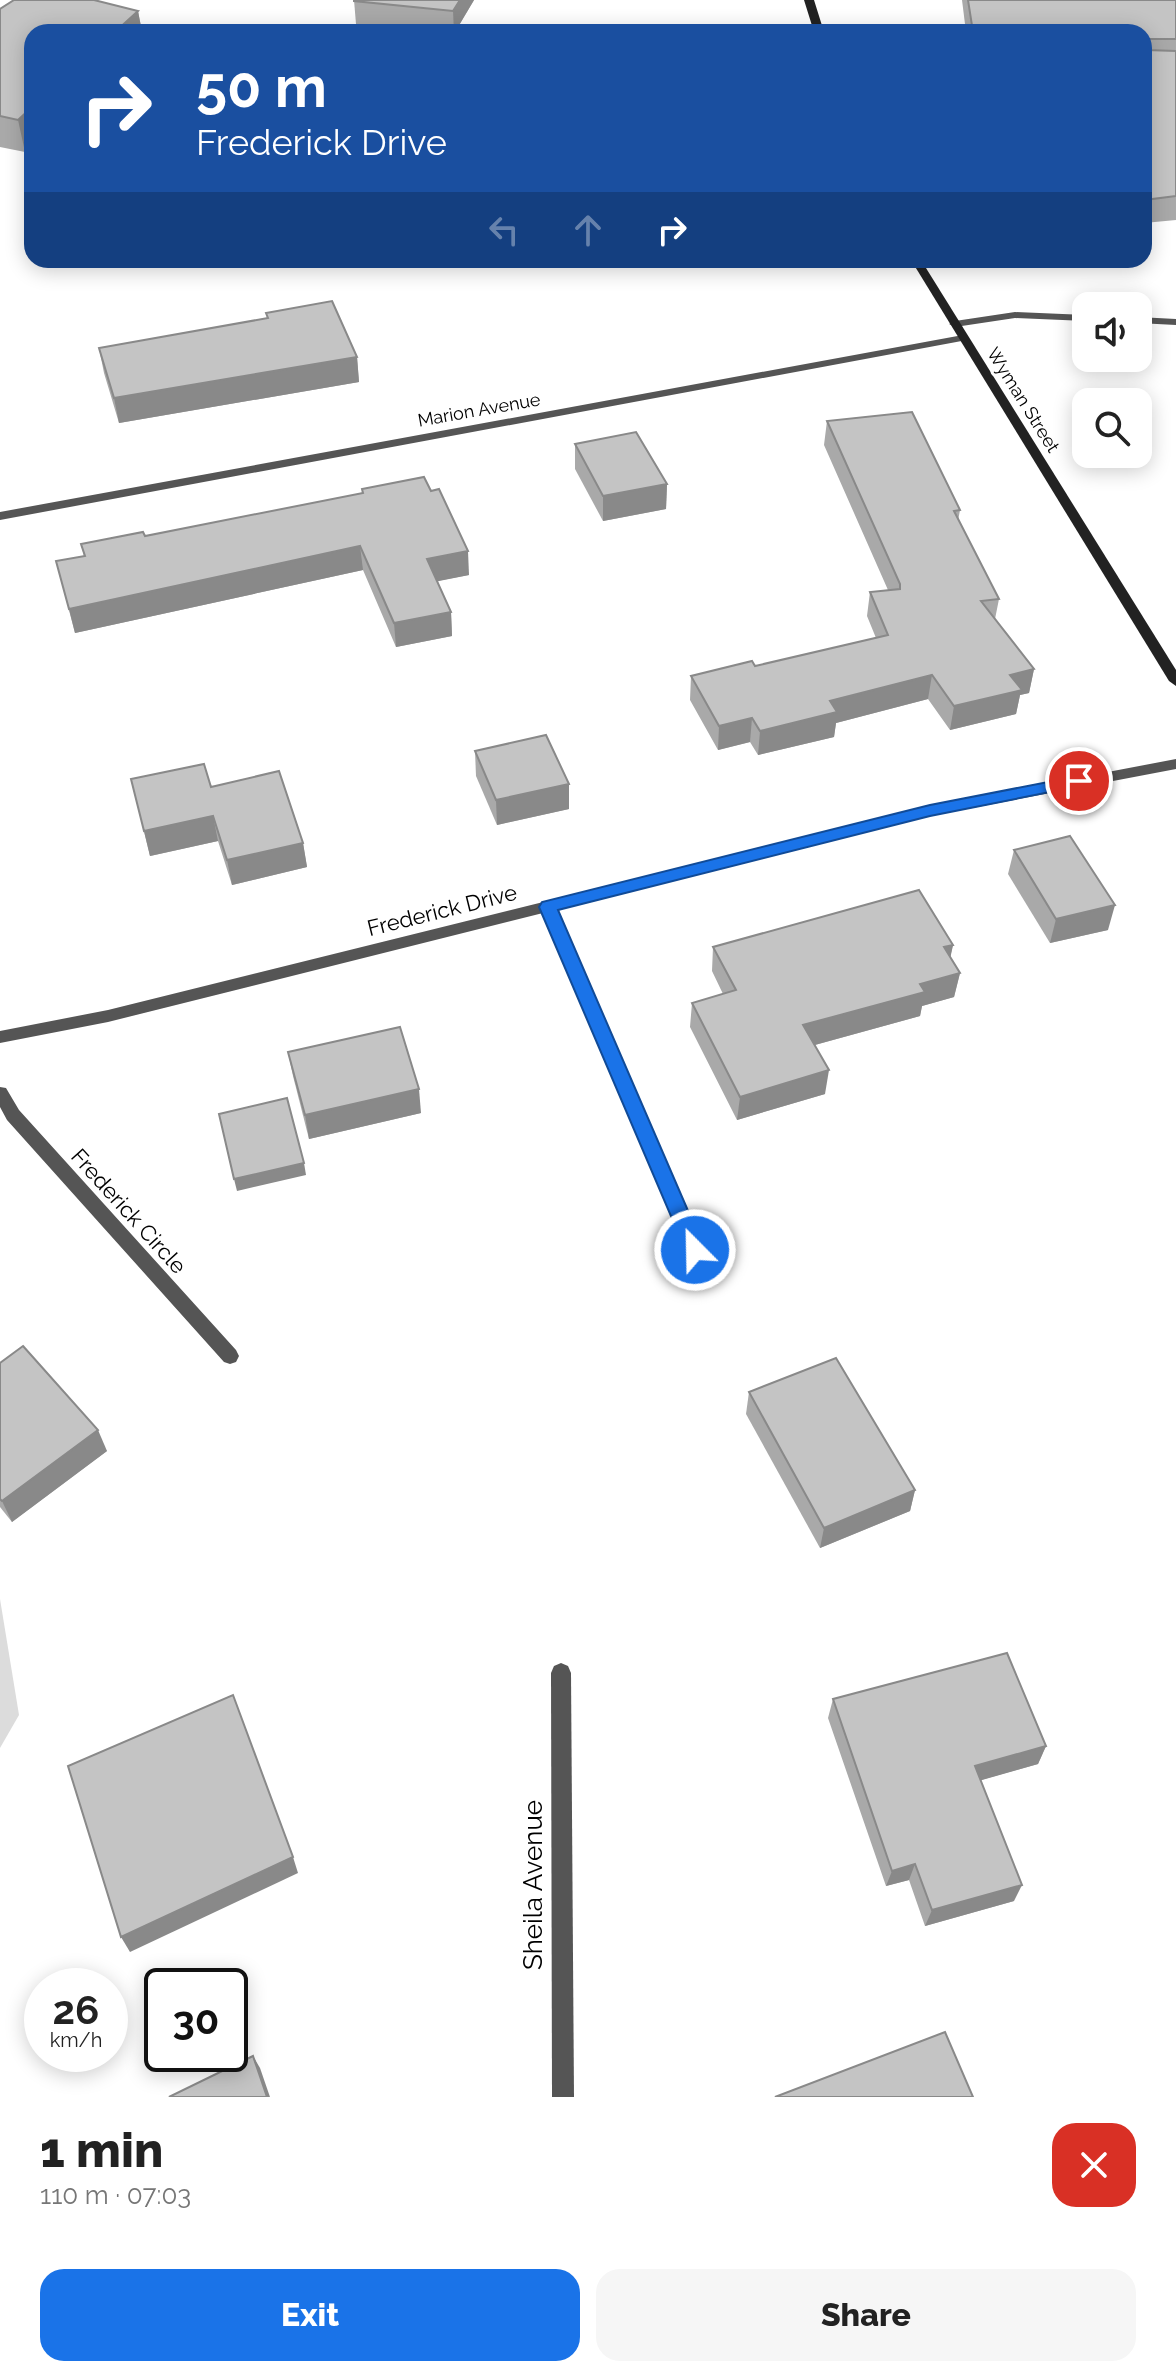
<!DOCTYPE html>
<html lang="en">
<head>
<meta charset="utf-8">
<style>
	:root { --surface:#fff; --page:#f6f6f6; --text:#222; --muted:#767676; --accent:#1a73e8 }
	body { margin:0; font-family:Raleway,sans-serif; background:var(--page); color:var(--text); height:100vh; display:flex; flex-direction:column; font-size:30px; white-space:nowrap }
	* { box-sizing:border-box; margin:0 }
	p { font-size:26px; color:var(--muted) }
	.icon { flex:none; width:44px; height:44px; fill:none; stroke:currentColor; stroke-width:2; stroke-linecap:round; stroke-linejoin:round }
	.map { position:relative; height:2097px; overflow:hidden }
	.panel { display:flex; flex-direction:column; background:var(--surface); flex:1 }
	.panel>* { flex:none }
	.hud { position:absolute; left:24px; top:24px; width:1128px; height:244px; border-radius:24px; box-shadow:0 4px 20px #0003; background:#1a4fa0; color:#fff; overflow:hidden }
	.controls { position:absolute; left:1072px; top:292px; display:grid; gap:16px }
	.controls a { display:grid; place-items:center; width:80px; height:80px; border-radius:16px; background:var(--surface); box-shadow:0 4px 20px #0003; font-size:40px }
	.speed { position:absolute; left:24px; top:1968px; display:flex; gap:16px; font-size:40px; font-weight:700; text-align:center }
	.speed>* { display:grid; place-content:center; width:104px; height:104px; border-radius:50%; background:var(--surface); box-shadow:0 4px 20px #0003; line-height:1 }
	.speed small { font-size:20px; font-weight:400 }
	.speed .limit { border:4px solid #111; border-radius:12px; background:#fff; color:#111 }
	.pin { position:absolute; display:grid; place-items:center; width:68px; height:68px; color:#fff; margin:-34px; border:4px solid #fff; border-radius:50%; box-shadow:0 2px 8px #0007 }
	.me { position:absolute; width:88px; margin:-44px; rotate:337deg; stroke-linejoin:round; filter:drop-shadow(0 0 6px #0008) }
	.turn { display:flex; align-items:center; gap:28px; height:168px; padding:0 40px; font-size:36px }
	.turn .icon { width:104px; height:104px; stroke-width:2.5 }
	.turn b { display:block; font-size:56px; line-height:68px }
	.lanes { display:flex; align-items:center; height:76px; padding:0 40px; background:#0003; justify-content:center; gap:40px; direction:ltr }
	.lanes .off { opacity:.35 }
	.round { display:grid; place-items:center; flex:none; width:84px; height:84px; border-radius:24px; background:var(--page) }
	.overview { display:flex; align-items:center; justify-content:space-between; height:136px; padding:0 40px }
	h1 { font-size:48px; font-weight:800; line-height:60px }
	.primary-button { display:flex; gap:16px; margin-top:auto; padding:16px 40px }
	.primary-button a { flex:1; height:92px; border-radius:24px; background:var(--accent); color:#fff; font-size:32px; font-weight:800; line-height:92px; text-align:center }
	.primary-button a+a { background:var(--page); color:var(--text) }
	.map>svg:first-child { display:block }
	.green { fill:#dcdcdc }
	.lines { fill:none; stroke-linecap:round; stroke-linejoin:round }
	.street { fill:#555; fill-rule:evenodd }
	.secondary { fill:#222; fill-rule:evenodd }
	.wall { fill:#a9a9a9 }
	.shaded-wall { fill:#898989 }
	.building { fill:#c4c4c4; stroke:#898989; stroke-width:2 }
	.route { fill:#1a73e8; stroke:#114b97; stroke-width:2 }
	.labels { text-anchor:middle; stroke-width:6; stroke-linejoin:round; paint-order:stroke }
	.far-street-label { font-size:18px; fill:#000; stroke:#fff }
	.street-label { font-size:22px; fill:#000; stroke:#fff }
	.near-street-label { font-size:26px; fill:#000; stroke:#fff }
</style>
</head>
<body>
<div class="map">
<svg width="1176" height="2097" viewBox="0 0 1176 2097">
	<rect width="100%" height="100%" fill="#fff"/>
	<polygon class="green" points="0,1599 19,1715 0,1748"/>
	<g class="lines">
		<g class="street">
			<polygon points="1015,312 1086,315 1086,321 1015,318 955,327 949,324 955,321"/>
			<polygon points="1138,317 1176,319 1176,325 1138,323"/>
			<polygon points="963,335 969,338 967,340 0,520 0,512"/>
			<polygon points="1176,759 1176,769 930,816 557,910 704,1250 701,1255 695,1257 689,1255 686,1250 543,913 108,1022 0,1043 0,1031 108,1010 930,806"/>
			<polygon points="0,1087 6,1088 19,1110 236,1350 239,1356 236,1362 230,1364 224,1362 7,1120 0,1107"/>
			<polygon points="561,1663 568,1666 571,1673 574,2097 552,2097 551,1673 554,1666"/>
		</g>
		<g class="secondary">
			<polygon points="804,0 814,0 824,32 814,32"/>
			<polygon points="911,260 921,260 1176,670 1176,686 1169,681"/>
		</g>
	</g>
	<g class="wall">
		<polygon points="354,0 474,0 455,32 432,32 356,24"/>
		<polygon points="962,0 1176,0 1176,220 1144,223 1144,32 966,32"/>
		<polygon points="0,9 138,11 142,32 32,32 25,152 0,147"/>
		<polygon points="1023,260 1083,260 1028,267"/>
		<polygon points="266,313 357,357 359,382 119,423 104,373 99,348 267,318"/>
		<polygon points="827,421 960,510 958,521 999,599 995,619 1034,669 1029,693 1020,695 1016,714 950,730 928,699 836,723 834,737 758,755 750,742 718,750 690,700 691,676 755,666 876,638 867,616 870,592 888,590 824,445"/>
		<polygon points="575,444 667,484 666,509 603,521 575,469"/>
		<polygon points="362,489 469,575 437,581 451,612 452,636 396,647 363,570 75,633 56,561 84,556 81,544 145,536 362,493"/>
		<polygon points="475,751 569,784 569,809 497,825 476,776"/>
		<polygon points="131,779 303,843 307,867 232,885 218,841 150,856"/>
		<polygon points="1014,850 1108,930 1050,943 1008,874"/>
		<polygon points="953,945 950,957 960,973 954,997 922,1006 920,1016 815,1045 825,1094 737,1120 690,1027 692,1003 723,994 712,971 713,947"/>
		<polygon points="288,1052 421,1113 309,1139 293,1076"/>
		<polygon points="0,1363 107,1451 12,1522 0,1507"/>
		<polygon points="749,1392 915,1490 910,1511 820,1548 746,1414"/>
		<polygon points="833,1699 1046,1746 1038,1764 981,1780 1014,1901 925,1926 909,1880 886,1886 828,1718"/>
	</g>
	<g class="shaded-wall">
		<polygon points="460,0 474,0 455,32 454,32 453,11"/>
		<polygon points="138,11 142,32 115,32"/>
		<polygon points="32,107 32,146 25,152 18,120"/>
		<polygon points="1029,260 1083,260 1028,267"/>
		<polygon points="357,357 359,382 119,423 114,398"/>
		<polygon points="667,484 666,509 603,521 603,496"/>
		<polygon points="360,546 363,570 75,633 69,609"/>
		<polygon points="468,551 469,575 429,583 427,559"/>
		<polygon points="451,612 452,636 396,647 394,623"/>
		<polygon points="1034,669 1029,693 1020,695 1016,714 950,730 954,706 1010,675"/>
		<polygon points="932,675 928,699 836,723 834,737 758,755 760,731 830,701"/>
		<polygon points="752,718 750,742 718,750 719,726"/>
		<polygon points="569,784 569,809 497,825 496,800"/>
		<polygon points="213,816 218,841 150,856 144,831"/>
		<polygon points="303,843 307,867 232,885 227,860"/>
		<polygon points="1115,905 1108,930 1050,943 1056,919"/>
		<polygon points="953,945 948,969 944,947"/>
		<polygon points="960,973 954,997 922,1006 920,1016 800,1049 803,1025 920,984"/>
		<polygon points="829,1070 825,1094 737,1120 740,1097"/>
		<polygon points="419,1089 421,1113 309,1139 305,1115"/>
		<polygon points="304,1163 306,1175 237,1191 234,1179"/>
		<polygon points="98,1430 107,1451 12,1522 2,1501"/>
		<polygon points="915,1490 910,1511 820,1548 824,1528"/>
		<polygon points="1046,1746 1038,1764 968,1784 975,1766"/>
		<polygon points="293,1857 298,1873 130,1952 121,1937"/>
		<polygon points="915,1864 909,1880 886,1886 892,1871"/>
		<polygon points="1022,1885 1014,1901 925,1926 932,1910"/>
		<polygon points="253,2056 260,2068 270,2097 267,2097"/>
	</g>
	<g class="building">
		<polygon points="14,0 94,0 138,11 115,32 32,32 32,107 18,120 0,116 0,9"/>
		<polygon points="354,0 460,0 453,11 354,1"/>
		<polygon points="968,0 1176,0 1176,39 1149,39 1147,50 1176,51 1176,196 1144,200 1144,32 973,32"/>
		<polygon points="332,301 357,357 114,398 99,348 268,318 266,313"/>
		<polygon points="912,412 960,510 954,511 999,599 981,601 1034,669 1010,675 1022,690 954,706 932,675 830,701 837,712 760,731 752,718 719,726 691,676 752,661 755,666 888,635 870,592 900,589 900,584 827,421"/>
		<polygon points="636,432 667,484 603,496 575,444"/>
		<polygon points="424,477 431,491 439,489 468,551 427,559 451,612 394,623 360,546 69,609 56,561 85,556 81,544 143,532 145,536 363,493 362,489"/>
		<polygon points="546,735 569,784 496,800 475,751"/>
		<polygon points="204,764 211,787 279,771 303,843 227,860 213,816 144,831 131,779"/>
		<polygon points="1070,836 1115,905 1056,919 1014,850"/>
		<polygon points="919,890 953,945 944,947 960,973 920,984 925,992 803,1025 829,1070 740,1097 692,1003 736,990 713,947"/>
		<polygon points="400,1027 419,1089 305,1115 288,1052"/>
		<polygon points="287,1098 304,1163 234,1179 219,1114"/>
		<polygon points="23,1346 98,1430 2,1501 0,1499 0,1363"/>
		<polygon points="836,1358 915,1490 824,1528 749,1392"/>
		<polygon points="1007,1653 1046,1746 975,1766 1022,1885 932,1910 915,1864 892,1871 833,1699"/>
		<polygon points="233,1695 293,1857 121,1937 68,1766"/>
		<polygon points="945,2032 973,2097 775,2097"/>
		<polygon points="253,2056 267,2097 169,2097"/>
	</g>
	<polygon class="route" points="1079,776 1085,777 1085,785 930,816 558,910 705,1250 702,1256 695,1258 688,1256 539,907 542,902 930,805"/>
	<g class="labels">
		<g class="far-street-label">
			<text transform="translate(1023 400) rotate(58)" y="6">Wyman Street</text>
			<text transform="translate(479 410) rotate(-10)" y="6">Marion Avenue</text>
		</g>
		<g class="street-label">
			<text transform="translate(442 910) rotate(-14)" y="8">Frederick Drive</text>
			<text transform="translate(129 1211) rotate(48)" y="8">Frederick Circle</text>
		</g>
		<g class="near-street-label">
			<text transform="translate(533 1885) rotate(-90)" y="9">Sheila Avenue</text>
		</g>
	</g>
</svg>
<div class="controls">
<a><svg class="icon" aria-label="sound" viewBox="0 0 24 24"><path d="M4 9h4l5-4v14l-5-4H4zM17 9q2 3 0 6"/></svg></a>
<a><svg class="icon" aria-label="search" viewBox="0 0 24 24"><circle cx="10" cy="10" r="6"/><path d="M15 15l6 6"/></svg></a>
</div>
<div class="speed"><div>26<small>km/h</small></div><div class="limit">30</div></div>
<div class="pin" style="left:1079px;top:781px;background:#d93025"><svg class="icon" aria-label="arrive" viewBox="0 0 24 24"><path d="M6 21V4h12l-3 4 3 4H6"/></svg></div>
<svg class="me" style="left:695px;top:1250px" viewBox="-20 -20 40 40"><circle r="17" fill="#1a73e8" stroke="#fff" stroke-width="3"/><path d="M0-11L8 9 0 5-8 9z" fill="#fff"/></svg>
<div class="hud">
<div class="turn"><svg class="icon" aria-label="right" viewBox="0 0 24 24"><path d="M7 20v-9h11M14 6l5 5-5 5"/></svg><div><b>50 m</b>Frederick Drive</div></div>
<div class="lanes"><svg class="icon off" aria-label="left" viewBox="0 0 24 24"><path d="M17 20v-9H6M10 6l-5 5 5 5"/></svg><svg class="icon off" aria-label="ahead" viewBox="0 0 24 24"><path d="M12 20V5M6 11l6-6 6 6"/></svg><svg class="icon" aria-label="right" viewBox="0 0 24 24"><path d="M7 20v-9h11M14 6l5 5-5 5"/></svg></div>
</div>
</div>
<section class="panel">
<div class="overview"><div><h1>1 min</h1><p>110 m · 07:03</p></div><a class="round" style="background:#d93025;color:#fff"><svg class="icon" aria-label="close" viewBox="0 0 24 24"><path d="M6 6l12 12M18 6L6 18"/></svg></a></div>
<div class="primary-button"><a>Exit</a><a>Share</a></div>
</section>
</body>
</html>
